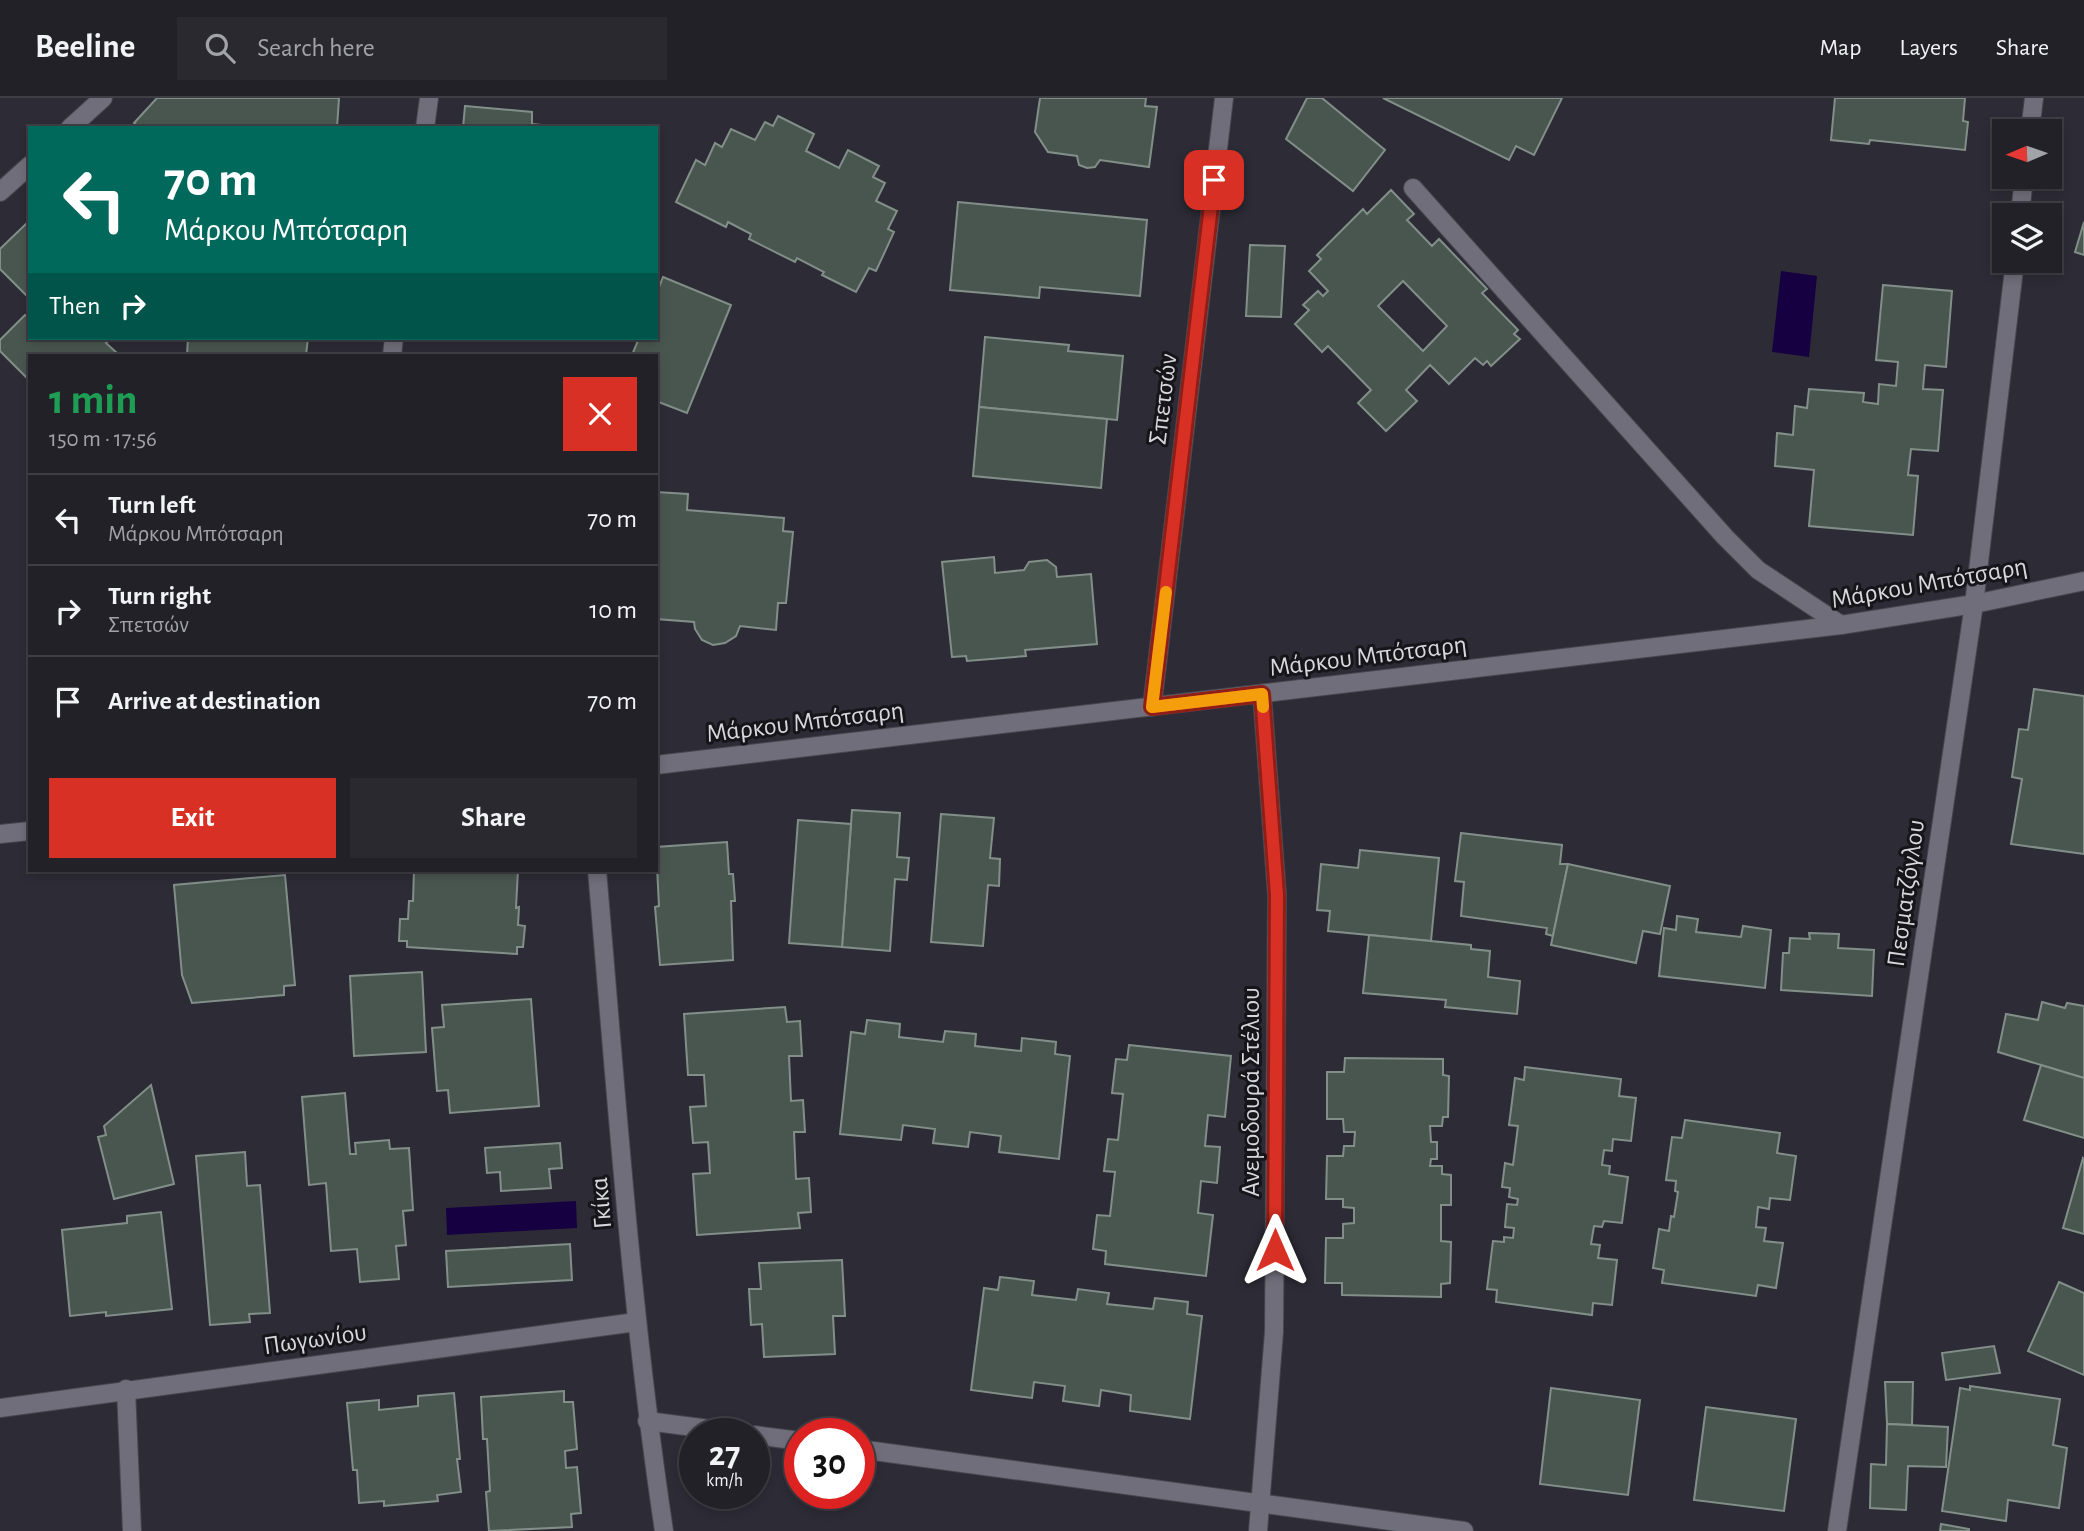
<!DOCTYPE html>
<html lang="en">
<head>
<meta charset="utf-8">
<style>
	:root { --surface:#222128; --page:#2a2930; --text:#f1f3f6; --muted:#a2a3a8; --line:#3f3e45; --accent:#d93025 }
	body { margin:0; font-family:"Alegreya Sans",sans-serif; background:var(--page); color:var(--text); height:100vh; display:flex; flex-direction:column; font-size:26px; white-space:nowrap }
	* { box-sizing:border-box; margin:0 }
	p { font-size:23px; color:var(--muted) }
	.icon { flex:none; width:38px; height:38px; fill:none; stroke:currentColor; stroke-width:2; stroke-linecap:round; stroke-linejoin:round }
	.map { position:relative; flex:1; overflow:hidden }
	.panel { position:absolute; left:28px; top:256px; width:630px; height:518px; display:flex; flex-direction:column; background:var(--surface); border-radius:0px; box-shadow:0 4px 10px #0003,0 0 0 2px var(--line) }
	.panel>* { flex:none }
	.hud { position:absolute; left:28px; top:28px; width:630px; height:214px; border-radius:0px; box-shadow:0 4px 10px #0003,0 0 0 2px var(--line); background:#00695c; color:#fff; overflow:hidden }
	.needle { width:46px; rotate:268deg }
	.fabs { position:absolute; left:1992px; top:21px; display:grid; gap:14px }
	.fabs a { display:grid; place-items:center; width:70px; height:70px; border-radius:0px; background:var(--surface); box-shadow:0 4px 10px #0003,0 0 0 2px var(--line); font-size:35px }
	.speed { position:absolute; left:679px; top:1320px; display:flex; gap:14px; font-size:35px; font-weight:700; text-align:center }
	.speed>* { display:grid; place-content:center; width:91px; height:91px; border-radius:50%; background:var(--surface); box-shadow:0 4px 10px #0003,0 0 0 2px var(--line); line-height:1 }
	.speed small { font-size:18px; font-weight:400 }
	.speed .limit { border:10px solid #d22; background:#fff; color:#111 }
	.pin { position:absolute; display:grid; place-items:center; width:60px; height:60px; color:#fff; margin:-30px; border-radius:14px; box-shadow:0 4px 10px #0006 }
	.me { position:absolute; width:77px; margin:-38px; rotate:0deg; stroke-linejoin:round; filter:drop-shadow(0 0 5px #0008) }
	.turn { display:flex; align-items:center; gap:24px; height:147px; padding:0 21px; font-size:32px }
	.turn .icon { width:91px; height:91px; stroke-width:2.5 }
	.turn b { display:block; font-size:49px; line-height:60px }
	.then { display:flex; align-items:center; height:66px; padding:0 21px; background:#0003; gap:14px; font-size:26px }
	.round { display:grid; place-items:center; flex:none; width:74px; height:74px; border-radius:0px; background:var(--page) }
	.headline { display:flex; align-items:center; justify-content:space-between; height:119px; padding:0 21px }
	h1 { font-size:42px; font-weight:700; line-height:52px; color:#1e9e55 }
	.button { display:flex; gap:14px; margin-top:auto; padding:14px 21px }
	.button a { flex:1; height:80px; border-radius:0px; background:var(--accent); color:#fff; font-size:28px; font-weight:700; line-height:80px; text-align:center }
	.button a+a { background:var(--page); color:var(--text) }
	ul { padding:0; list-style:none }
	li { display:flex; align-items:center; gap:21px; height:91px; padding:0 21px; border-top:2px solid var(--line) }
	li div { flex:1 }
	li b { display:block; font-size:26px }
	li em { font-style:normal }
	header { display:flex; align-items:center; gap:42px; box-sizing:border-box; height:98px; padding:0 35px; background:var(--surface); border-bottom:2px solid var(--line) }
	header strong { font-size:33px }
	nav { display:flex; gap:38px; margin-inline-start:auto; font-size:24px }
	.search { width:490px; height:63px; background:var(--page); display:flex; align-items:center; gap:18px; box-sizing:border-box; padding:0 24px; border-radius:0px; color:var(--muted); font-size:26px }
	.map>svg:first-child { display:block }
	.water { fill:#170041 }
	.building { fill:#49564f; stroke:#828f89; stroke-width:2; fill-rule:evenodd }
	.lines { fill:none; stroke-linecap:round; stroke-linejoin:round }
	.service-casing { stroke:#474750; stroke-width:20 }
	.minor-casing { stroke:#474750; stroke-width:20 }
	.service { stroke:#6f6e7a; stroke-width:18 }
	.minor { stroke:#6f6e7a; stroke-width:18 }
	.route-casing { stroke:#8d1f18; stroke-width:18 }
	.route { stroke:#d93025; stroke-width:12 }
	.slow { stroke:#f59e0b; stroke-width:12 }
	.labels { text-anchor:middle; stroke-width:6; stroke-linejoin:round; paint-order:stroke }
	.street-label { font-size:26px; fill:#d7d7de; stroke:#15151a }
</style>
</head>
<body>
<header>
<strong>Beeline</strong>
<div class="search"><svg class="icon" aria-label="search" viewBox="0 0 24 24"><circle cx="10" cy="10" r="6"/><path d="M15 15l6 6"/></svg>Search here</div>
<nav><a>Map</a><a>Layers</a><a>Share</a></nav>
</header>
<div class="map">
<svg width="2084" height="1433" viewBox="0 0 2084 1433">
	<rect width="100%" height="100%" fill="#2d2c36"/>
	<g class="water">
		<polygon points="1781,173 1817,178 1809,259 1772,254"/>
		<polygon points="576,1103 577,1130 447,1137 446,1110"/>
	</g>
	<g class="building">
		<polygon points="157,0 339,0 337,30 140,30 134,25"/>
		<polygon points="1040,0 1146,0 1145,8 1157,9 1149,69 1100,62 1095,69 1087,70 1079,67 1077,58 1048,54 1035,34"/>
		<polygon points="1307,0 1322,0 1385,52 1353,93 1286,41"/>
		<polygon points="1383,0 1562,0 1534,57 1516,48 1509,62"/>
		<polygon points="1835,0 1965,0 1963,23 1968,24 1965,52 1870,42 1869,46 1831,42"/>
		<polygon points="465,8 532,14 532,26 550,28 550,30 463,30"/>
		<polygon points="778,18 814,36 806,53 839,70 848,52 879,68 873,79 885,85 876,103 897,113 888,131 894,134 876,173 869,170 856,194 822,177 824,174 797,160 795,164 749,141 751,136 728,124 726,129 676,104 696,62 705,67 715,45 722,49 731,31 755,42 765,24 773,28"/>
		<path d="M1391 92 1414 116 1407 122 1432 148 1439 141 1487 191 1482 195 1518 232 1514 236 1520 241 1491 268 1487 263 1483 267 1475 260 1449 286 1430 267 1406 292 1417 303 1386 333 1358 305 1371 292 1328 248 1322 254 1295 226 1309 212 1303 207 1318 193 1323 198 1328 193 1309 173 1321 161 1317 157 1363 111 1367 116ZM1403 183 1447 228 1423 253 1378 208Z"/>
		<polygon points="958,104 1147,122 1140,198 1040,189 1039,200 950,192"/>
		<polygon points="30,122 30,201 0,171 0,151"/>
		<polygon points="2084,124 2084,157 2075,154"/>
		<polygon points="1250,147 1285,148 1281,219 1246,218"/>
		<polygon points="663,179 731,207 687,315 656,303 656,257 632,257 639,240 656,240 656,197"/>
		<polygon points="1883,187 1952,193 1946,269 1925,267 1923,291 1943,292 1938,353 1911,351 1908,377 1918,378 1913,437 1809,428 1814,372 1775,368 1777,335 1793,337 1795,308 1807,310 1809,291 1864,295 1863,304 1878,306 1879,286 1896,288 1898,264 1876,262"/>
		<polygon points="25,217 30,220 30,240 112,240 106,245 117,255 115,257 30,257 30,283 0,253 0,242"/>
		<polygon points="985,239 1069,247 1068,253 1123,258 1117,322 979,309"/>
		<polygon points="188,240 308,240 306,257 187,257"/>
		<polygon points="979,309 1107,321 1101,390 973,378"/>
		<polygon points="656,394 688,396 687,412 784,420 783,433 793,434 786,505 778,505 776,532 740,528 736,538 725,545 713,547 702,542 695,531 694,524 656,521"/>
		<polygon points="994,459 995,475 1024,472 1029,464 1047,462 1056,469 1057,479 1091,476 1097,546 1025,552 1026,558 967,563 966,558 952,559 942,464"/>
		<polygon points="2034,591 2084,598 2084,756 2011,746 2022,681 2012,679 2019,631 2028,632"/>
		<polygon points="852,712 900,715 897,759 909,760 907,782 895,781 890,853 842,849"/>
		<polygon points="941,716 994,720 990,760 1000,761 999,788 988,787 983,848 931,844"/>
		<polygon points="798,722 851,726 842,849 789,845"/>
		<polygon points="1461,735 1562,747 1560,766 1568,766 1553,838 1546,836 1547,830 1461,818 1464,784 1455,783"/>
		<polygon points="727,744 729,776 733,776 735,803 731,803 733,862 660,867 655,809 659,808 656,749"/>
		<polygon points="1360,752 1439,760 1431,843 1328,833 1330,813 1317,812 1321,766 1358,770"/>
		<polygon points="1568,766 1670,788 1660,836 1643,833 1636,865 1551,847"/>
		<polygon points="414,772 518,772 516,810 519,809 518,827 525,828 523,849 517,849 517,856 407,849 407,843 399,843 400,821 408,821 409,803 413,803"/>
		<polygon points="285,777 295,887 284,888 284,897 192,905 182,877 174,787"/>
		<polygon points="1677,818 1698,821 1696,834 1741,839 1743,828 1771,832 1765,890 1659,878 1664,830 1676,832"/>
		<polygon points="1809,835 1839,836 1838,850 1874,852 1872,898 1781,892 1783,855 1789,855 1790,840 1810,841"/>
		<polygon points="1369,837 1471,847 1471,851 1490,853 1488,879 1520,883 1517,916 1445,909 1446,902 1363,895"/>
		<polygon points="422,874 426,954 354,958 350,878"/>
		<polygon points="531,901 539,1008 450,1015 448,992 437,993 432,930 444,929 442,907"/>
		<polygon points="2042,904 2065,910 2067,905 2084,908 2084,980 1998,954 2006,916 2038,922"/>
		<polygon points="785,909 787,924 800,923 802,958 789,958 791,1003 803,1002 805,1034 794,1034 796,1081 809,1080 811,1114 798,1115 800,1130 697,1137 693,1076 710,1075 708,1044 693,1045 690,1009 706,1008 704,977 688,977 684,916"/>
		<polygon points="867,922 900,926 899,939 943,944 945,933 976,936 975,948 1021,953 1022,940 1056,944 1055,956 1070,958 1059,1061 999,1054 1001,1038 970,1034 968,1049 933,1045 935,1031 903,1027 901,1042 840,1036 851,934 865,936"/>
		<polygon points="1129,947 1231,958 1225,1019 1208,1017 1205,1048 1220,1049 1217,1085 1201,1083 1198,1115 1213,1117 1206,1178 1105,1166 1106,1153 1093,1151 1097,1117 1110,1118 1115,1074 1104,1073 1108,1041 1118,1042 1123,996 1112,995 1116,961 1127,962"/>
		<polygon points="1345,960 1443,961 1443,977 1449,978 1448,1019 1443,1019 1442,1028 1430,1028 1431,1044 1437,1044 1437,1061 1431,1061 1430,1068 1442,1068 1442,1076 1451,1077 1451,1107 1441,1107 1441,1143 1451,1144 1450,1185 1441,1186 1441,1199 1342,1197 1342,1185 1325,1185 1326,1140 1343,1140 1343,1126 1354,1125 1354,1110 1343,1109 1343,1101 1326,1101 1327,1058 1343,1058 1344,1048 1354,1048 1355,1034 1344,1034 1343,1021 1327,1021 1327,974 1344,974"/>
		<polygon points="2041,967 2084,980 2084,1040 2024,1022"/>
		<polygon points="1525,969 1621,981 1619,998 1636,1000 1631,1043 1613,1041 1612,1053 1604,1052 1602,1067 1610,1068 1609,1076 1628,1079 1622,1125 1604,1123 1602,1129 1594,1128 1591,1146 1600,1147 1598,1160 1617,1162 1612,1207 1593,1205 1592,1217 1496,1204 1497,1192 1487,1191 1493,1143 1504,1144 1504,1139 1513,1140 1514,1130 1505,1129 1507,1106 1517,1107 1518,1101 1509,1099 1510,1090 1502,1089 1505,1065 1513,1067 1518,1028 1509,1027 1515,980 1524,982"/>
		<polygon points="151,987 174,1086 114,1101 98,1039 106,1037 104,1028"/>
		<polygon points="345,995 350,1056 356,1056 355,1045 389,1042 390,1051 409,1050 413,1112 403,1113 406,1147 396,1148 399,1181 360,1184 357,1151 331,1153 326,1085 309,1087 302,999"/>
		<polygon points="1685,1022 1780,1035 1777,1055 1796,1058 1790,1102 1770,1100 1769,1111 1758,1109 1756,1129 1766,1130 1764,1143 1783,1145 1776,1190 1758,1187 1756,1198 1662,1185 1664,1172 1653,1170 1659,1131 1669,1133 1671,1118 1674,1119 1678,1094 1675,1093 1676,1083 1666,1082 1672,1039 1682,1040"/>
		<polygon points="560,1045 562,1070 549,1071 551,1090 501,1093 500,1074 487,1075 485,1050"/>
		<polygon points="245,1054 247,1088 260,1087 270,1215 249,1216 250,1224 210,1227 196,1058"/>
		<polygon points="2083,1060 2084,1061 2084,1136 2063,1130"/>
		<polygon points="161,1114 172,1211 106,1218 106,1214 70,1218 62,1132 127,1125 127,1118"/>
		<polygon points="570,1146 572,1182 448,1189 446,1153"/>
		<polygon points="842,1162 845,1218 833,1218 835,1256 764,1259 762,1226 751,1227 749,1191 761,1191 759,1165"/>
		<polygon points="1000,1179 1034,1183 1032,1197 1076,1202 1078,1191 1109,1195 1107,1206 1153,1211 1155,1200 1188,1204 1187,1216 1202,1218 1190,1321 1130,1313 1131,1297 1101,1292 1099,1308 1063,1303 1065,1288 1034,1284 1032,1300 971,1292 984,1190 998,1192"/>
		<polygon points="2059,1184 2084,1195 2084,1277 2028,1253"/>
		<polygon points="1994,1248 2000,1275 1946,1282 1942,1255"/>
		<polygon points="1885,1284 1913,1284 1912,1327 1887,1326"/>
		<polygon points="1970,1288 2060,1301 2053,1347 2067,1350 2059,1410 2008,1402 2006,1423 1942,1413 1960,1290 1970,1292"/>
		<polygon points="1551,1290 1640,1302 1628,1397 1540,1386"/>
		<polygon points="564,1293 564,1304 573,1304 577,1351 565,1353 566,1370 577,1369 581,1415 571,1416 572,1429 489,1433 486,1394 490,1393 487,1341 483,1341 481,1299"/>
		<polygon points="454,1295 460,1361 457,1361 461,1394 437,1397 438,1403 384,1408 384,1403 359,1405 357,1372 353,1372 347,1305 379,1302 379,1312 418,1308 418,1298"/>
		<polygon points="1706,1309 1796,1321 1784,1413 1694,1402"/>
		<polygon points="1887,1326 1948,1329 1946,1369 1908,1368 1906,1412 1870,1410 1871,1366 1886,1367"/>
		<polygon points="1941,1426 1969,1431 1969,1433 1940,1433"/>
	</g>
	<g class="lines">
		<defs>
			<polyline id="service" points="1413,90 1725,439 1758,472 1841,527"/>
			<g id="minor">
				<polyline points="70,30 103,0"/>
				<polyline points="425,30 429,0"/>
				<polyline points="2030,33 2034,0"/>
				<polyline points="0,94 30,67"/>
				<polyline points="2020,117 2024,79"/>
				<polyline points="392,257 394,240"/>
				<polyline points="1152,609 1224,0"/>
				<polyline points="656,667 1841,527 1974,506 2084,483"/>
				<polyline points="0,736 30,733"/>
				<path d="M597 772C616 992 631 1214 664 1433"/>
				<polyline points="126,1291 132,1433"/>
				<polyline points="0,1310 636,1224"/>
				<polyline points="647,1323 740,1335"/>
				<polyline points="754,1337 800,1343"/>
				<polyline points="859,1351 1464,1433"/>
				<polyline points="1258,1433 1274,1234 1277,797 1262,596"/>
				<polyline points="1837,1433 1974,506 2015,163"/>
			</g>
		</defs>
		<use href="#service" class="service-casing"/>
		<use href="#minor" class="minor-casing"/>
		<use href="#service" class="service"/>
		<use href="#minor" class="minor"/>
	</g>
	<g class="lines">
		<defs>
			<polyline id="route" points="1214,82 1152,609 1262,596 1277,797 1275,1152"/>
		</defs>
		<use href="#route" class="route-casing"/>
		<use href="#route" class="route"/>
		<polyline class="slow" points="1166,494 1152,609 1262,596 1263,609"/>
	</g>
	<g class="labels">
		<g class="street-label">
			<text transform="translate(1162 301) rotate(-83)" y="9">Σπετσών</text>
			<text transform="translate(1929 484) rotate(-10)" y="9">Μάρκου Μπότσαρη</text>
			<text transform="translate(1368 557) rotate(-7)" y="9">Μάρκου Μπότσαρη</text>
			<text transform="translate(805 623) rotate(-7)" y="9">Μάρκου Μπότσαρη</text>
			<text transform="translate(1905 795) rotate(-82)" y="9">Πεσματζόγλου</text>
			<text transform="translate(1250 994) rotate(-90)" y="9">Ανεμοδουρά Στέλιου</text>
			<text transform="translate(600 1105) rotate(-95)" y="9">Γκίκα</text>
			<text transform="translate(315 1240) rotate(-8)" y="9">Πωγωνίου</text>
		</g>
	</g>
</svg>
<div class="fabs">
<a><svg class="needle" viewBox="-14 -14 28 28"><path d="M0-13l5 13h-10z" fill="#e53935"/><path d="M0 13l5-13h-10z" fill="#a2a3a8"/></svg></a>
<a><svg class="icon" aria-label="layers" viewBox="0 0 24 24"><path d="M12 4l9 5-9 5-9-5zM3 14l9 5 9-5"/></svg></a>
</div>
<div class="speed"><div>27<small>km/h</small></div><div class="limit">30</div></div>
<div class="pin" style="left:1214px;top:82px;background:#d93025"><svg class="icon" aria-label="arrive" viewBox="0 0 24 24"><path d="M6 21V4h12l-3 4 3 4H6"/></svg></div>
<svg class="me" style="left:1275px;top:1152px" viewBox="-20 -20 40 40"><path d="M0-17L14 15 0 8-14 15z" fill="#d93025" stroke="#fff" stroke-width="4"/></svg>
<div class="hud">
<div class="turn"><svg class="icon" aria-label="left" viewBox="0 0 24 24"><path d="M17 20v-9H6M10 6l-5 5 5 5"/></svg><div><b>70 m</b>Μάρκου Μπότσαρη</div></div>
<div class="then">Then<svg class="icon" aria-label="right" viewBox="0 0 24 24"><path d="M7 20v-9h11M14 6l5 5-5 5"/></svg></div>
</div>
<section class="panel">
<div class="headline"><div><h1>1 min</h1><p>150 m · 17:56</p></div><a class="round" style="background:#d93025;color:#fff"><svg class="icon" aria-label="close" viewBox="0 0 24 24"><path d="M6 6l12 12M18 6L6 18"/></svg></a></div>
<ul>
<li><svg class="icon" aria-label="left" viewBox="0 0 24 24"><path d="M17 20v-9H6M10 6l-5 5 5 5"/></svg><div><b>Turn left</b><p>Μάρκου Μπότσαρη</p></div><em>70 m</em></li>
<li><svg class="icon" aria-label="right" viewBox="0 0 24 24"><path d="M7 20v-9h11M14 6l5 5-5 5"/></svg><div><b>Turn right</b><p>Σπετσών</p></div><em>10 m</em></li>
<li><svg class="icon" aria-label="arrive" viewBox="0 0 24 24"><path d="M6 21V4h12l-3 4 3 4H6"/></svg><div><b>Arrive at destination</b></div><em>70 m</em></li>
</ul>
<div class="button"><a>Exit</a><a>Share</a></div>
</section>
</div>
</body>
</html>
